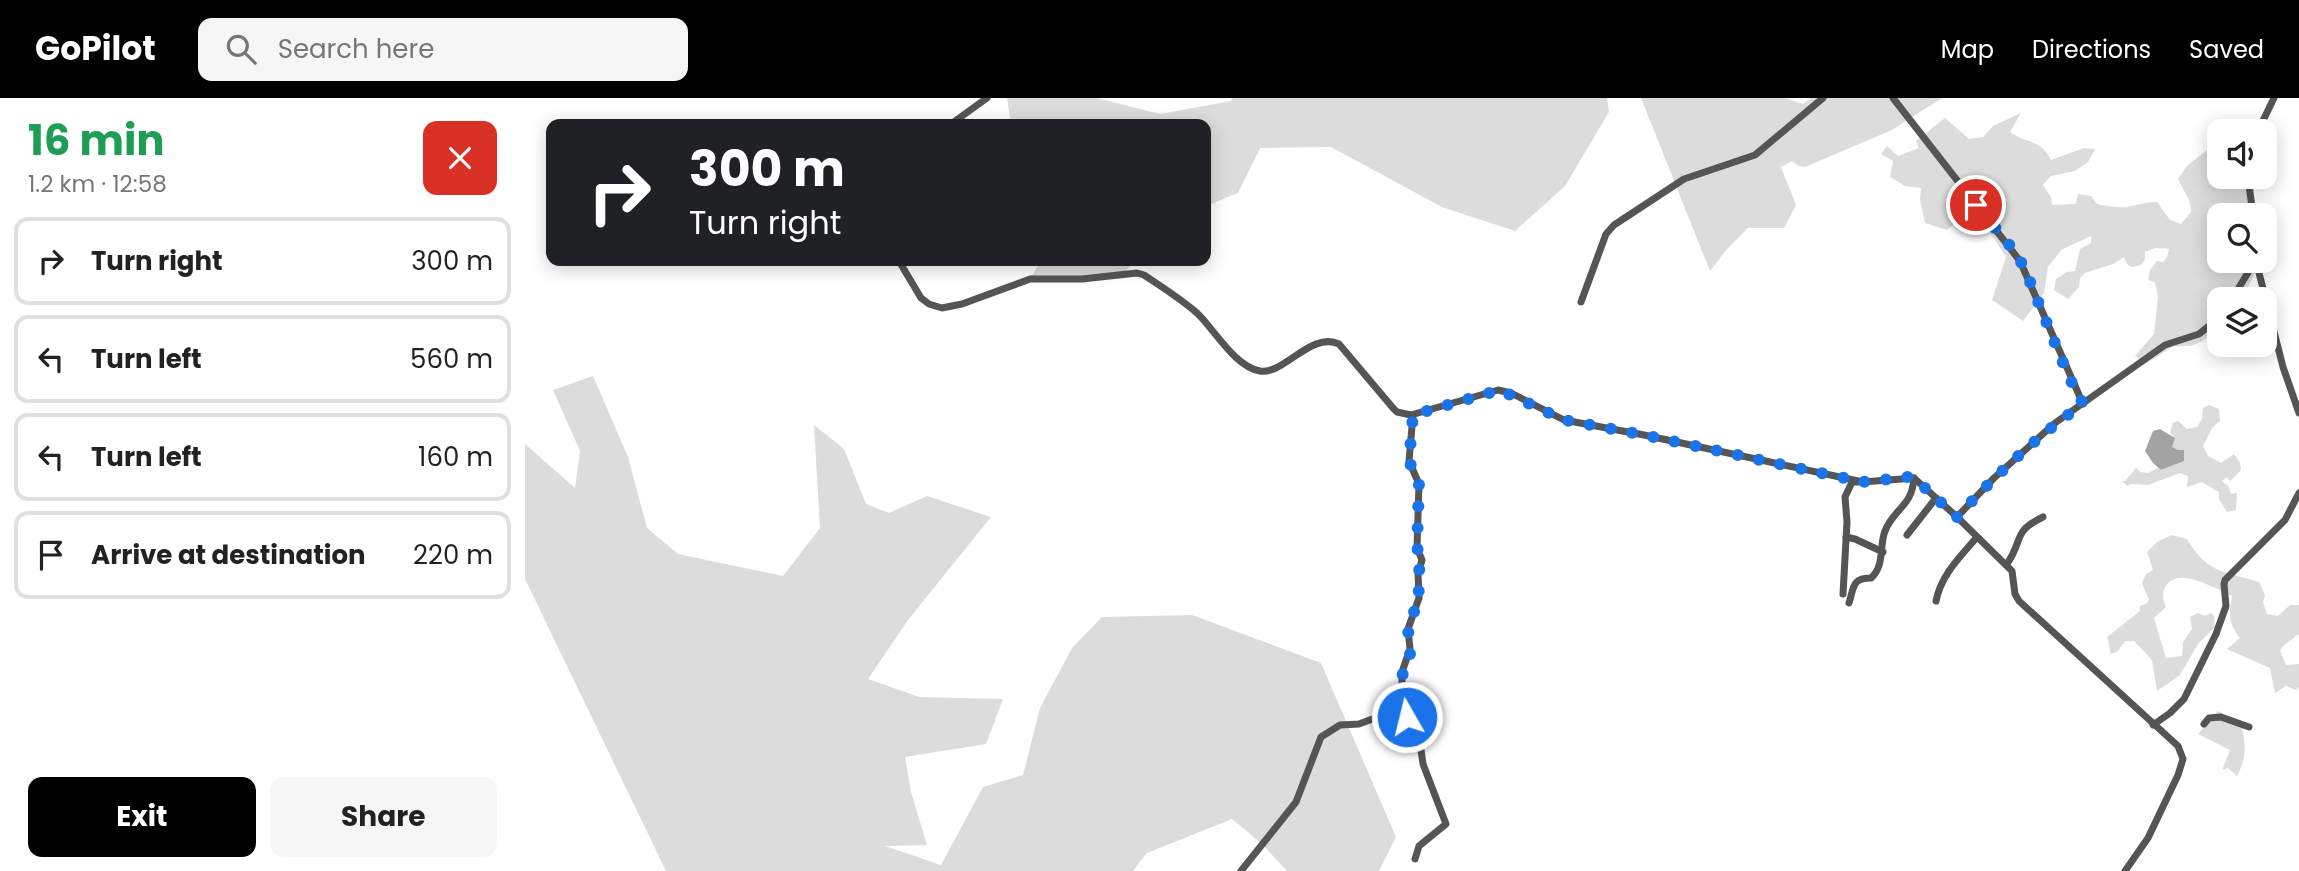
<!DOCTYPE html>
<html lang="en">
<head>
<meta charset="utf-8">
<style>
	:root { --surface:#fff; --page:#f6f6f6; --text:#222; --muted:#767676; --line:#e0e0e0; --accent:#000 }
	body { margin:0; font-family:Poppins,sans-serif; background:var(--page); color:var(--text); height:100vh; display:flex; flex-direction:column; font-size:26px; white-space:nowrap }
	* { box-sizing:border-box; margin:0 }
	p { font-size:23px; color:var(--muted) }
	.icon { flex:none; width:38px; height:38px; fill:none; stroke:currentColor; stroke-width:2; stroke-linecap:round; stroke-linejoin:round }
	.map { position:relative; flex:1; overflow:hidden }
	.details { display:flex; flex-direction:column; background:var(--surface); width:525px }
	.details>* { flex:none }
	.banner { position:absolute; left:21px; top:21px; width:665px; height:147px; border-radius:14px; box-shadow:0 4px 18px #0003; background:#202124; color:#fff; overflow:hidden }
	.tools { position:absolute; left:1682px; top:21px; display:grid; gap:14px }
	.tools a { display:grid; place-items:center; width:70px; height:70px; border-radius:14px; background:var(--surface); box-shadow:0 4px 18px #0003; font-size:35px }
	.pin { position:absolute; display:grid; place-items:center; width:60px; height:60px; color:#fff; margin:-30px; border:4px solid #fff; border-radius:50%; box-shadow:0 2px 7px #0007 }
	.me { position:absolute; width:77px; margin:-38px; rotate:352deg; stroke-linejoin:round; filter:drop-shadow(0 0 5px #0008) }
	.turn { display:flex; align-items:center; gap:24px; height:147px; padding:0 28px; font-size:32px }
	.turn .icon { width:91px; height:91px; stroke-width:2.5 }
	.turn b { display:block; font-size:49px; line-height:60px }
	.round { display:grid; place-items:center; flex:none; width:74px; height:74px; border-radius:14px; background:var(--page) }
	.overview { display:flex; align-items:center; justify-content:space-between; height:119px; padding:0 28px }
	h1 { font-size:42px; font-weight:700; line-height:52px; color:#1e9e55 }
	.action { display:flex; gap:14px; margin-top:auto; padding:14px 28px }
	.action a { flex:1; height:80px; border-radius:14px; background:var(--accent); color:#fff; font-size:28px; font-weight:700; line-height:80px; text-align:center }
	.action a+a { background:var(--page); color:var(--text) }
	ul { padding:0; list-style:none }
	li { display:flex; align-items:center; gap:21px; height:88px; margin:0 14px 10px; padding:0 14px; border:4px solid var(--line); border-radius:14px }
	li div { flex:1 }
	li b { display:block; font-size:26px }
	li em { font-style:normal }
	header { display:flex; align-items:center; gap:42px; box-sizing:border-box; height:98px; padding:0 35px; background:var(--accent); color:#fff }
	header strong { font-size:33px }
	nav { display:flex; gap:38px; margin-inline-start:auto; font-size:24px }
	.search { width:490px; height:63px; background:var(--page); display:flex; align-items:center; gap:18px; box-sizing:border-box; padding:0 24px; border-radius:14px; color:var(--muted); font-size:26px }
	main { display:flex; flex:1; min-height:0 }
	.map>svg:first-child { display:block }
	.green { fill:#dcdcdc }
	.water { fill:#a3a3a3 }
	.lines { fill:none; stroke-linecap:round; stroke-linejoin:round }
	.minor { stroke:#555; stroke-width:7 }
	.route { stroke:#1a73e8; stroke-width:12; stroke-dasharray:0 21.6 }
</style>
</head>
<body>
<header>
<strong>GoPilot</strong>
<div class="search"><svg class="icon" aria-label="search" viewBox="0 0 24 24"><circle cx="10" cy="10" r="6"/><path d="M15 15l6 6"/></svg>Search here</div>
<nav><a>Map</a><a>Directions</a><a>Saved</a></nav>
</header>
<main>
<section class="details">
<div class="overview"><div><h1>16 min</h1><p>1.2 km · 12:58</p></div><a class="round" style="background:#d93025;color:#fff"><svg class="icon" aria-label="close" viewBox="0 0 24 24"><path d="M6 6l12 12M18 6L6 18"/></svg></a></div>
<ul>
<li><svg class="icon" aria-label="right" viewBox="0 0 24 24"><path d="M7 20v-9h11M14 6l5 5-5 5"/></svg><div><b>Turn right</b></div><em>300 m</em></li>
<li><svg class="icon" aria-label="left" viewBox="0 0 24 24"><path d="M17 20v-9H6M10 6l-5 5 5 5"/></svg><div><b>Turn left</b></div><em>560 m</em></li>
<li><svg class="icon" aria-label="left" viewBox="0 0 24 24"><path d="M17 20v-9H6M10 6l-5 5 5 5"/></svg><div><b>Turn left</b></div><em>160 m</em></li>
<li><svg class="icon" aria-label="arrive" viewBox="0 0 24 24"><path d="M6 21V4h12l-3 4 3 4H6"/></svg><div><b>Arrive at destination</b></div><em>220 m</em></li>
</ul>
<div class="action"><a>Exit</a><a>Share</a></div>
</section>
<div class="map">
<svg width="1774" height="773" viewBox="0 0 1774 773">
	<rect width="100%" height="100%" fill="#fff"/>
	<g class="green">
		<polygon points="482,0 572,0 635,16 706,3 707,0 1082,0 1084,14 1040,88 990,133 917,109 806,49 735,50 713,95 681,108 681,26 486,26"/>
		<polygon points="1116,0 1260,0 1278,6 1286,0 1417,0 1367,32 1280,69 1274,68 1267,63 1256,69 1271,107 1259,130 1223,130 1202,151 1185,173"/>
		<path d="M1496 15 1485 34C1502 46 1516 41 1526 62L1559 50 1570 51 1563 64 1550 73 1526 78 1518 87 1526 99 1527 107 1551 106 1553 96 1566 98 1572 106C1581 108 1592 110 1602 109 1613 107 1621 104 1632 104L1645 122 1656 126 1666 114 1665 104 1653 81 1662 68 1694 42V79H1720L1727 117H1694V163L1735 164 1717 201H1694V228L1678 243 1666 248H1649L1620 266 1610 258 1629 236 1633 199 1630 184 1623 182 1625 172 1632 163 1638 164 1642 159 1644 151 1630 150 1620 154V161L1616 167 1607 169 1602 166 1599 159 1588 166 1560 175 1555 180 1554 189 1543 201 1529 192 1531 181 1542 174 1550 173 1555 151 1566 145V138L1536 152 1523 169 1519 195 1498 223 1467 202 1481 159 1454 117 1441 108 1434 121 1422 132 1400 125 1395 102 1396 90 1380 88 1365 79 1368 63 1356 56 1362 48 1373 58 1394 50 1391 43 1420 20 1444 41 1458 39 1468 28Z"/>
		<polygon points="516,163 611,163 597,176 505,181"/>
		<polygon points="68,278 103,359 122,430 153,456 258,478 295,430 289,327 319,351 341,406 364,415 402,398 466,419 383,522 343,581 394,599 478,601 461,646 380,659 386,694 402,747 360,748 416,767 458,689 498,677 515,610 547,550 577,519 667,517 796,565 871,739 854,773 762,773 737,746 707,721 622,755 608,773 141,773 0,481 0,346 50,390 55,353 28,292"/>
		<polygon points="1684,307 1694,311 1695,323 1687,330 1678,348 1683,358 1696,365 1709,356 1715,365 1716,372 1705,383 1702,379 1697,383 1704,389 1706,396 1712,395 1711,412 1702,414 1694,401 1694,394 1677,384 1662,389 1663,378 1655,375 1623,387 1606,386 1602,388 1597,383 1600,383 1611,370 1615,374 1623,375 1633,370 1636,372 1645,368 1653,352 1646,349 1650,340 1645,335 1648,325 1653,323 1662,331 1672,329 1677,321 1678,310"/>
		<path d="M1647 437 1662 441C1683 476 1698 473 1734 484L1740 497 1738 504 1742 516 1753 518 1765 507H1774V536L1758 548 1755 553 1761 567 1774 566V589L1771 592 1761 588 1750 595 1745 570 1702 551 1715 540C1703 524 1704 518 1707 498 1695 492 1673 481 1660 480 1642 478 1633 494 1641 509L1629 520 1641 560 1657 558 1658 544 1667 531 1665 519 1673 515 1680 518 1686 515 1689 518 1690 529 1673 546 1655 577 1632 593 1627 562 1609 543H1600L1593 553 1586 556 1582 539 1615 513V508L1621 506 1624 502 1617 485 1621 476 1628 472 1622 454 1632 444Z"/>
		<path d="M1693 613 1716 625C1721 646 1722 659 1712 678L1703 670 1697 672 1705 652 1673 636Z"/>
	</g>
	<polygon class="water" points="1635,331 1650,340 1647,349 1653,352 1659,352 1659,363 1636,372 1628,365 1620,353 1628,333"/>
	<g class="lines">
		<g class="minor">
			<polyline points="1368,0 1495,163 1558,306"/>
			<polyline points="426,26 462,0"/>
			<polyline points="1733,33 1749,0"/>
			<polyline points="1723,79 1728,117"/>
			<path d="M374 163 396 200 404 206 417 210 437 206 505 181H557L612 175 619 177C637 189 656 201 672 215 689 231 710 269 735 273 759 277 786 233 814 246L868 310 872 314 886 317 973 292 986 295 1039 322 1119 337 1338 384 1389 380 1432 419"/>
			<polyline points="1731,163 1758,269 1774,315"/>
			<polyline points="1707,201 1730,163"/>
			<polyline points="1056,204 1081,136 1089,127 1159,81 1230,57 1298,0"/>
			<polyline points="888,317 884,363 894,386 892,450 897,462 893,476 894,500 883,531 885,551 877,574 877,588 882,619 896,652 898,666 921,726 894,748 890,761"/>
			<polyline points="1382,437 1411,400"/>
			<polyline points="1321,439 1330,441 1358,454"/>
			<path d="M1482 466C1499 441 1487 434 1518 419"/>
			<polyline points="1318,496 1322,424 1320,399 1327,384 1334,384"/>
			<path d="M1411 503C1416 477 1435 459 1452 439"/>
			<path d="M1324 505C1329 489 1327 480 1346 480 1360 468 1354 448 1360 433 1369 410 1387 409 1389 380"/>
			<polyline points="1679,626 1684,620 1696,619 1724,629"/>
			<polyline points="1628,627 1645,615 1659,601 1691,536 1701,508 1699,486 1700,482 1760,422 1774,395"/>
			<polyline points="716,773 771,704 796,639 815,627 834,626 850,620 878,594"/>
			<polyline points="1600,773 1623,740 1653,677 1658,661 1653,648 1494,503 1490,496 1487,473 1432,419 1469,380 1530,325 1640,247 1674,236 1694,220"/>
		</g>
	</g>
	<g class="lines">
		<path class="route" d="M882 619 877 578 885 556 883 531 894 500 893 476 897 462 892 450 894 386 884 363 888 317 975 292 1039 322 1119 337 1338 384 1383 379 1389 380 1432 419C1470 378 1512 338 1558 306L1543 277 1499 169 1487 150 1451 107"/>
	</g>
</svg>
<div class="tools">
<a><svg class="icon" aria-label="sound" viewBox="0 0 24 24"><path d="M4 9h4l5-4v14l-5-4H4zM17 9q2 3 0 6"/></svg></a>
<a><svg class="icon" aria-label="search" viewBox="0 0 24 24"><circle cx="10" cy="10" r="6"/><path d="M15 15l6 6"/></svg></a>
<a><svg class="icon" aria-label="layers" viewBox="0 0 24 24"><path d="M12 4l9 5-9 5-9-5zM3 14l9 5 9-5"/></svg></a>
</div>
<div class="pin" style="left:1451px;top:107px;background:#d93025"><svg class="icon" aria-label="arrive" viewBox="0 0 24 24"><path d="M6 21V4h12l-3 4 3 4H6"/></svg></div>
<svg class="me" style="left:882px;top:619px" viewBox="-20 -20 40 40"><circle r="17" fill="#1a73e8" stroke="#fff" stroke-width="3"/><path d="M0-11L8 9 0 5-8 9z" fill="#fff"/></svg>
<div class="banner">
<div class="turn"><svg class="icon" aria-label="right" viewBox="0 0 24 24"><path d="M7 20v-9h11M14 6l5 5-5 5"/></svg><div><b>300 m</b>Turn right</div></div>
</div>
</div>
</main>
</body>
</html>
